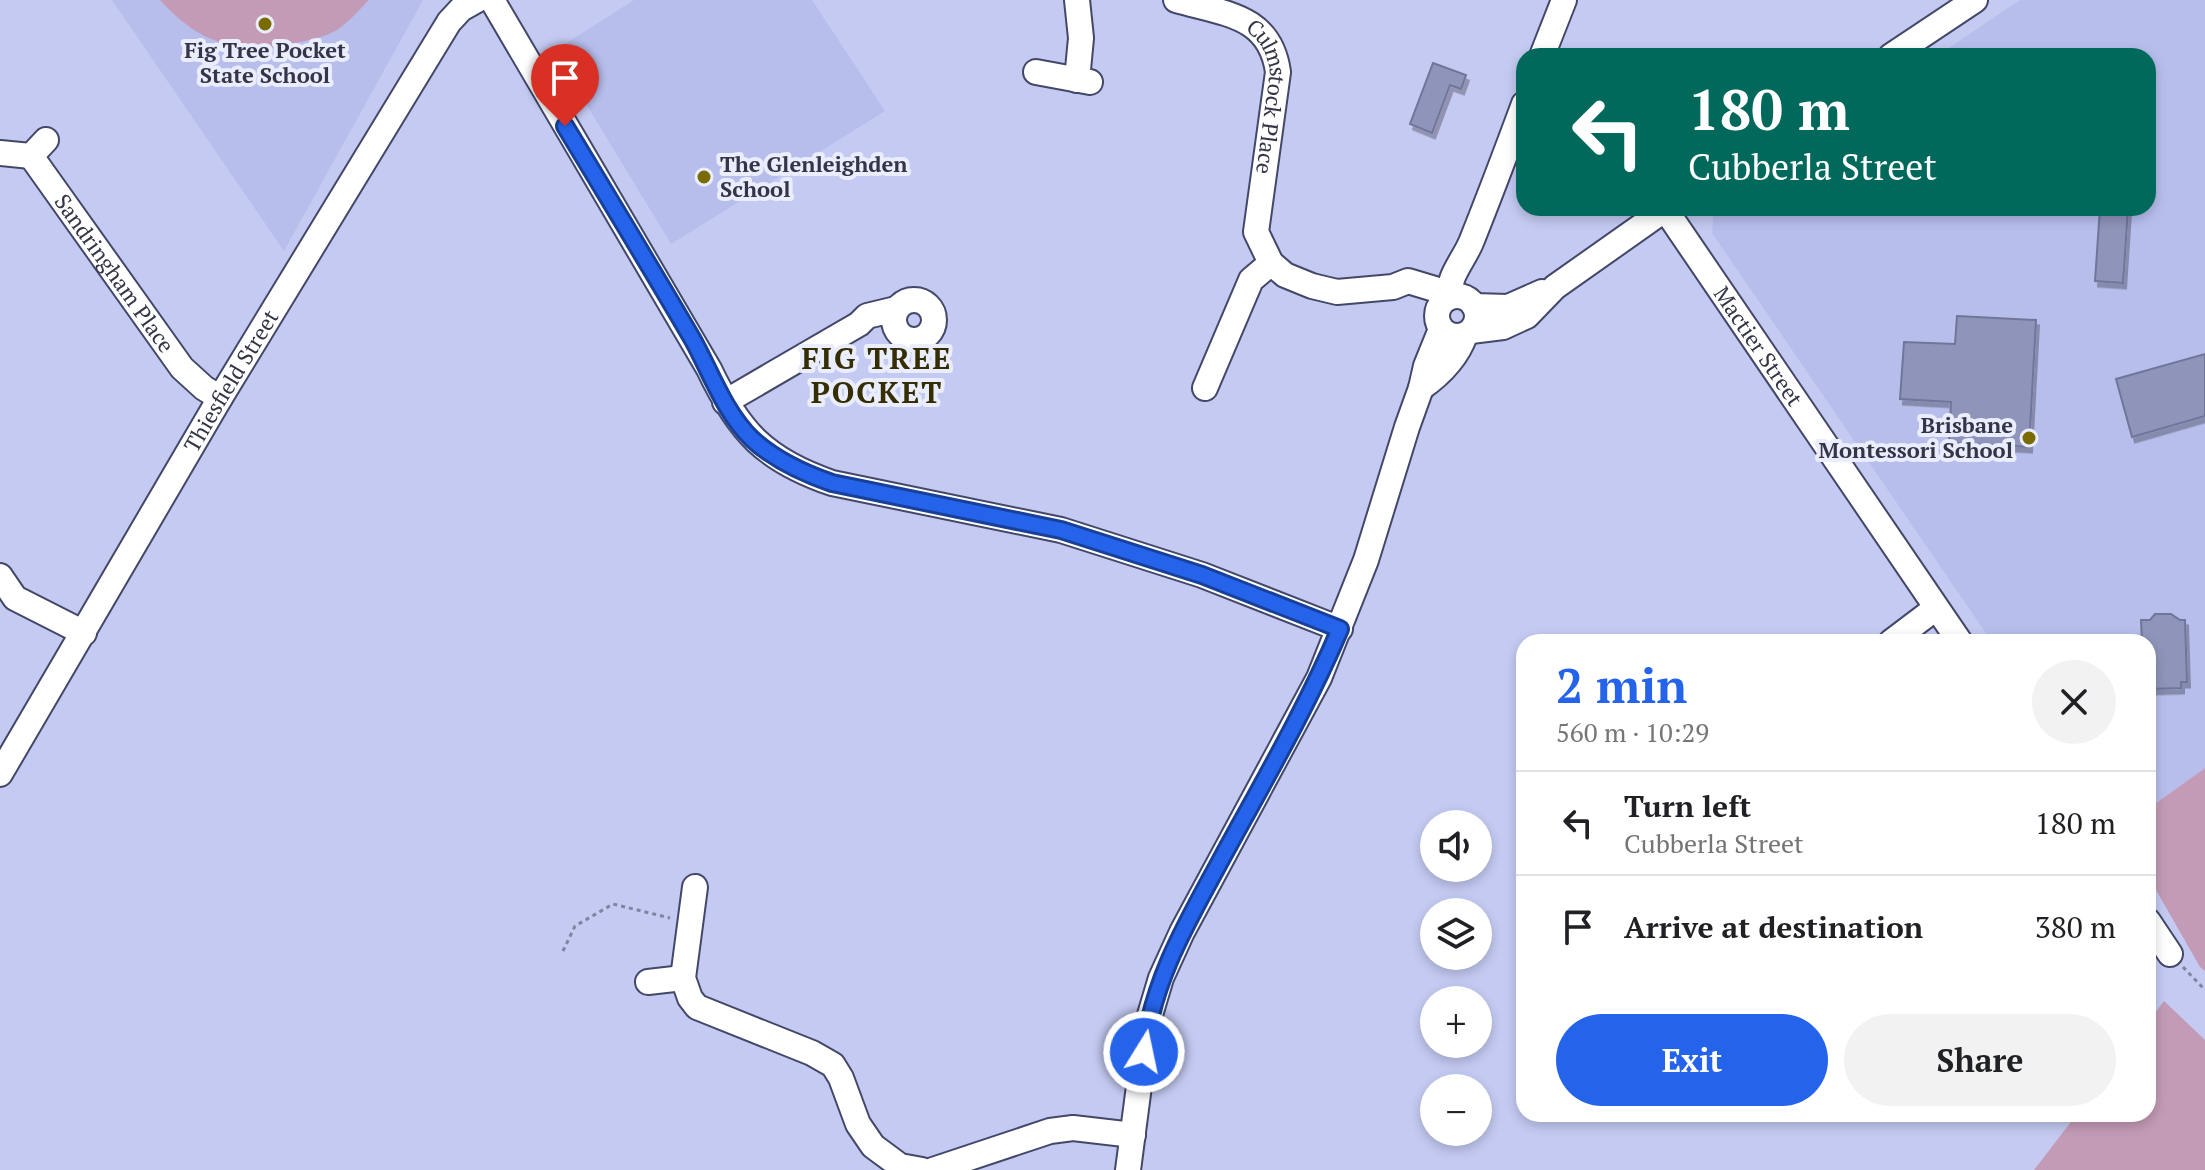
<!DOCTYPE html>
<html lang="en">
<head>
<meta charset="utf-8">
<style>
	:root { --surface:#fff; --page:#f2f2f2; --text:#202124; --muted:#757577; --line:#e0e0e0; --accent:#2563eb }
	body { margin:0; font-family:"PT Serif",serif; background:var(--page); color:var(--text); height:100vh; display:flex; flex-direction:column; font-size:30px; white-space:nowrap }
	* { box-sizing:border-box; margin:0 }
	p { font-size:26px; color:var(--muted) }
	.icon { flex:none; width:44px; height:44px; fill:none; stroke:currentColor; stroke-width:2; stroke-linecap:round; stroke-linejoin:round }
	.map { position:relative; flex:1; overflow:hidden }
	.side { position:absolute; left:1516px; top:634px; width:640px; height:488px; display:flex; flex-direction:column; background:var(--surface); border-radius:24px; box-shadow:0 4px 12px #0003 }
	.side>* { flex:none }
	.banner { position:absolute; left:1516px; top:48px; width:640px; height:168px; border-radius:24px; box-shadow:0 4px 12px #0003; background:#00695c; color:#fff; overflow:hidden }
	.controls { position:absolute; left:1420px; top:810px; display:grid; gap:16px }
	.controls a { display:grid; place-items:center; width:72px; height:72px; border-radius:50%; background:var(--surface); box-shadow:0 4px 12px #0003; font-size:40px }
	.pin { position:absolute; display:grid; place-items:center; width:68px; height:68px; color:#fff; margin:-82px -34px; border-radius:50% 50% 50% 0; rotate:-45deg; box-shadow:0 0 8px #0007 }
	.pin .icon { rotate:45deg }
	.me { position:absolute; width:88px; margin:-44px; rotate:10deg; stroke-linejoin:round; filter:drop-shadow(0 0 6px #0008) }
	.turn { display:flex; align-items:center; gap:28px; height:168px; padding:0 40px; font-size:36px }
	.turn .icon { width:104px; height:104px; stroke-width:2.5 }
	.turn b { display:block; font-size:56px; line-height:68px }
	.round { display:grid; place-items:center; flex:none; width:84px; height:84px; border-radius:42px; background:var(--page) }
	.headline { display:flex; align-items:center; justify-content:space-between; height:136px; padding:0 40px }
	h1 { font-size:48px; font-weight:600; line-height:60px; color:var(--accent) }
	.primary-button { display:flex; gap:16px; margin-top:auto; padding:16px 40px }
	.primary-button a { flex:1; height:92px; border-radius:48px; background:var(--accent); color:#fff; font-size:32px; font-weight:600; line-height:92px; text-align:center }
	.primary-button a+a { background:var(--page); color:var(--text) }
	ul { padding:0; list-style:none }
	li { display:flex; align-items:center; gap:24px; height:104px; padding:0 40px; border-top:2px solid var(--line) }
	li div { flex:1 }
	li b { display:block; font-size:30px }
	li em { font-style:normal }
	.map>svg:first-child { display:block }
	.built { fill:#b7beec }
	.green { fill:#c39bb6 }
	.building { fill:#8f94ba; stroke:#707599; stroke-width:2; filter:url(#shadow) }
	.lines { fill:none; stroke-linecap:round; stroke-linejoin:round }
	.minor-casing { stroke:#434768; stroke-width:28 }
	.path { stroke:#8084a1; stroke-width:3; stroke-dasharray:4 4; stroke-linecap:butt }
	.minor { stroke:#fff; stroke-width:24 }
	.route-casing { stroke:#184099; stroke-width:20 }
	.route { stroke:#2563eb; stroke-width:14 }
	.poi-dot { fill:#7a6a02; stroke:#eaedfd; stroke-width:3 }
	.labels { text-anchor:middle; stroke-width:8; stroke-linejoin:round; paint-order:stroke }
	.poi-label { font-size:22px; font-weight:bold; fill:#343646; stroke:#eaedfd }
	.street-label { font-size:22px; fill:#343646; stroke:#eaedfd }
	.district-label { font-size:30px; font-weight:bold; letter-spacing:2px; fill:#362e03; stroke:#eaedfd }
</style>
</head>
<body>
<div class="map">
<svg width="2205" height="1170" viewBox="0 0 2205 1170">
	<defs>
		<filter id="shadow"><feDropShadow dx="3" dy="5.5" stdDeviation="0" flood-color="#0004"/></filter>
	</defs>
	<rect width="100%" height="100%" fill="#c4caf2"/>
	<g class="built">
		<polygon points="112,0 423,0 284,251"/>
		<polygon points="634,0 812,0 885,111 671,244 554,51"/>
		<polygon points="2020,0 2205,0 2205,768 2148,809 2148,642 1992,642 1712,233 1714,208 2148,208 2148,56 1937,56"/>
	</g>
	<g class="green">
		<path d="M160 0H369C359 10 349 22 337 30 327 36 313 39 301 42 242 56 201 46 160 0Z"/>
		<polygon points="2205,768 2205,971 2200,967 2148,876 2148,809"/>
		<polygon points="2164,1001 2205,1040 2205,1170 2034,1170 2077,1114 2148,1114 2148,1022"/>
	</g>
	<g class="building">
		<polygon points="1433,63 1466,75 1461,89 1450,85 1432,133 1410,124"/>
		<polygon points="2100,208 2128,208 2123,283 2095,281"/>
		<polygon points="1957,316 2036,320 2029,447 1949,443 1951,402 1900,399 1904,342 1955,344"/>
		<polygon points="2205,354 2205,416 2132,437 2116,379"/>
		<polygon points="2155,614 2171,614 2180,620 2185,620 2187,682 2181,682 2181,688 2149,689 2148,642 2142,642 2141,620 2150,620"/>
	</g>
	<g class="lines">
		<defs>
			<g id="minor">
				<path d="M492 0 709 369C739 432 765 460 832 483L1061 530 1202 575 1340 629"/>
				<path id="s1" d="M1176 0C1225 14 1270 15 1278 72L1256 232 1271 263 1285 275 1312 286 1337 292 1393 287 1408 281 1438 290 1446 299"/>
				<polyline points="1542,56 1564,0"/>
				<polyline points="1891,56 1975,0"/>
				<polyline points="1036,72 1090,82"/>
				<polyline points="1077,80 1081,38 1077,0"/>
				<path id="s2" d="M46 140 31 156 182 368 204 388 220 398"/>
				<polyline points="0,153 31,156"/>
				<path id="s3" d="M1665 209 1960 642"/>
				<circle cx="1457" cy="316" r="20"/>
				<path d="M1450 297C1447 276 1465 259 1472 240 1490 195 1507 150 1524 104"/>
				<circle cx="914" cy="320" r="20"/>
				<polyline points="1474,306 1508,307 1542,292"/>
				<polyline points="1471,331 1503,327 1527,316 1555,287 1667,208"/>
				<polyline points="1205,388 1251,280 1271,263"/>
				<path d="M1421 388C1441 374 1457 358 1465 335"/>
				<polyline points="725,402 859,324 867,316 896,309"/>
				<polyline points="0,576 15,598 84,633"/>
				<polyline points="1891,642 1936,608"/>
				<path id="s4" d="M0 774 220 398 449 22 461 9 477 0"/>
				<polyline points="695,887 683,978 690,998 697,1007 812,1053 833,1065 841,1078 858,1124 873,1146 900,1166 922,1170"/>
				<polyline points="2148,921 2170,954"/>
				<polyline points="648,982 683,978"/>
				<polyline points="933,1170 1050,1131 1073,1128 1133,1135"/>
				<polyline points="1128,1170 1147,1025 1161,978 1182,932 1319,678 1366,560 1407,427 1421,388 1426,366 1441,329"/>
			</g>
		</defs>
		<use href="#minor" class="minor-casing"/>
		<g class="path">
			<polyline points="563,951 575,926 613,904 670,918"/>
			<polyline points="2183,967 2205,990"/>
		</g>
		<use href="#minor" class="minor"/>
	</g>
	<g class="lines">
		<defs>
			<path id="route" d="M565 126C608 197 651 268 693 340 711 373 725 413 752 439 775 460 803 473 832 483L1061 530 1202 575 1340 629C1307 707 1264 781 1223 856 1188 921 1153 978 1144 1052"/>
		</defs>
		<use href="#route" class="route-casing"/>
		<use href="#route" class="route"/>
	</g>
	<g class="poi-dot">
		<circle cx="265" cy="24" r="8"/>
		<circle cx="704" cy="177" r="8"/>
		<circle cx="2029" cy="438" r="8"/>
	</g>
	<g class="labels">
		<g class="poi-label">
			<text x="265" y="58">Fig Tree Pocket<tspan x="265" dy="25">State School</tspan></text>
			<text x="720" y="172" text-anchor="start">The Glenleighden<tspan x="720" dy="25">School</tspan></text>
			<text x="2013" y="433" text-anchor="end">Brisbane<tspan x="2013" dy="25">Montessori School</tspan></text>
		</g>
		<g class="street-label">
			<text dy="8" stroke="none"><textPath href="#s1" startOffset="158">Culmstock Place</textPath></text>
			<text dy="8" stroke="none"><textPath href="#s2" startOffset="166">Sandringham Place</textPath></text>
			<text dy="8" stroke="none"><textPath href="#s3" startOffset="166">Mactier Street</textPath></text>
			<text dy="8" stroke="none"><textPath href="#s4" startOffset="456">Thiesfield Street</textPath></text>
		</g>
		<g class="district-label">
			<text x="877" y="369">FIG TREE<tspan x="877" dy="34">POCKET</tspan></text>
		</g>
	</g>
</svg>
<div class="controls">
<a><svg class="icon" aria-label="sound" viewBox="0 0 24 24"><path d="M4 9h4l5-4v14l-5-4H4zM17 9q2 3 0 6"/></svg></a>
<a><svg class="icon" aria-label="layers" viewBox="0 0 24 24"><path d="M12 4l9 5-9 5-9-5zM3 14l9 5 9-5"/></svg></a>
<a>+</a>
<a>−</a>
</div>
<div class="pin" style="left:565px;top:126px;background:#d93025"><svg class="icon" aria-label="arrive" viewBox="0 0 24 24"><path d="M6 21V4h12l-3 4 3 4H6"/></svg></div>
<svg class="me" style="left:1144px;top:1052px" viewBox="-20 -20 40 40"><circle r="17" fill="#2563eb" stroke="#fff" stroke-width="3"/><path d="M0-11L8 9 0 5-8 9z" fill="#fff"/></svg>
<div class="banner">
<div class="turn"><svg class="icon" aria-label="left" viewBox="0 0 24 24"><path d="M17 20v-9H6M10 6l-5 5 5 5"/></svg><div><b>180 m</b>Cubberla Street</div></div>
</div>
<section class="side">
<div class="headline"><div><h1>2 min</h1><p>560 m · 10:29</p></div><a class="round"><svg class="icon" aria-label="close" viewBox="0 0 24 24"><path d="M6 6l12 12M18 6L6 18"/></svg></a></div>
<ul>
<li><svg class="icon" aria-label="left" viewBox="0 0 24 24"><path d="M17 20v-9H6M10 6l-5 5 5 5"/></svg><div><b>Turn left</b><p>Cubberla Street</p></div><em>180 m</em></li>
<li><svg class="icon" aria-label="arrive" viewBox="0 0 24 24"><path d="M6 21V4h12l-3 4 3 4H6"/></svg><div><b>Arrive at destination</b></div><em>380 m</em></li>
</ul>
<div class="primary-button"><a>Exit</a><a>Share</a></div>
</section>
</div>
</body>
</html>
